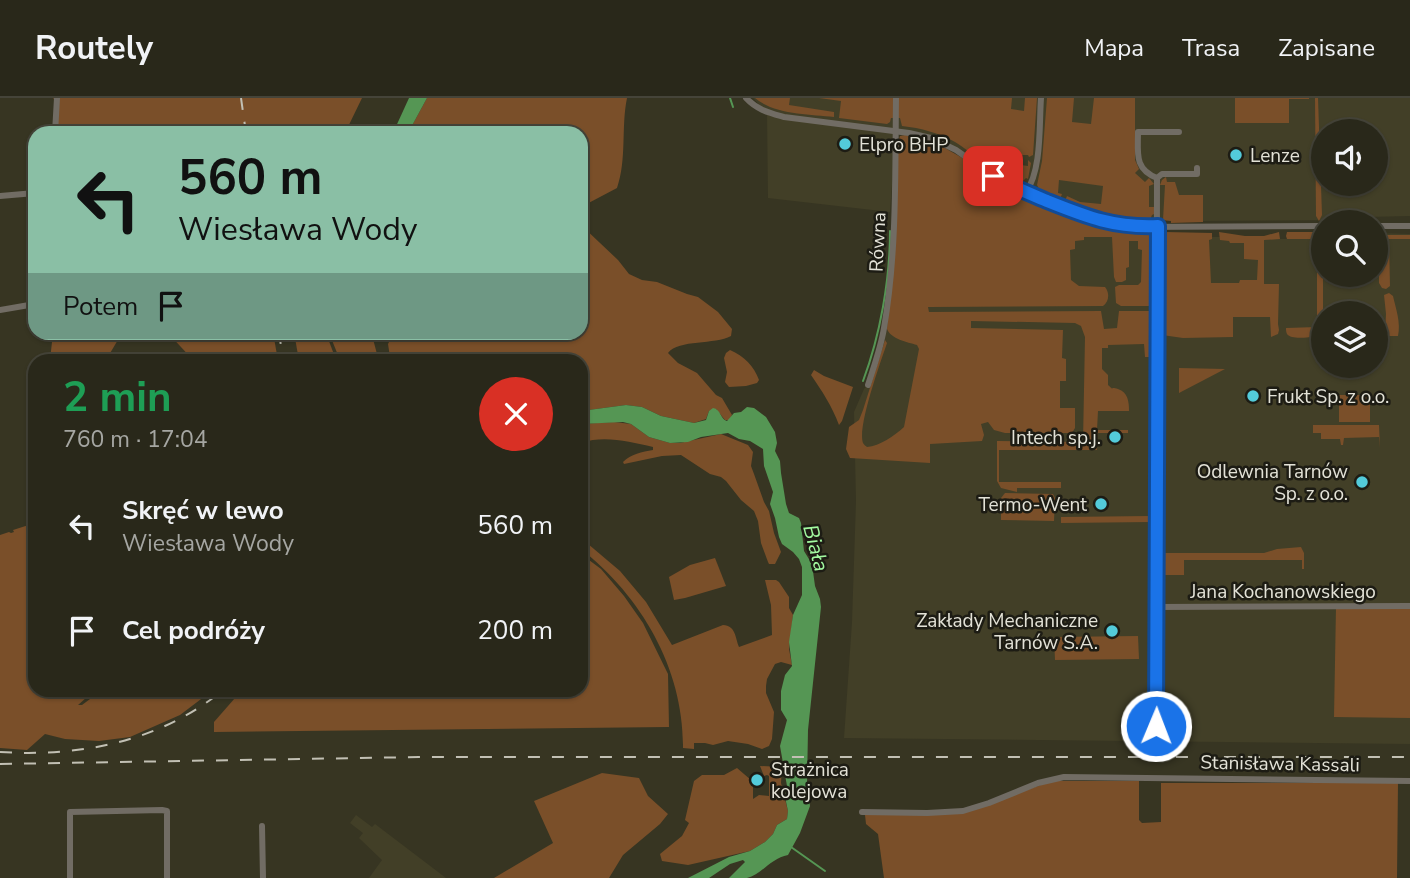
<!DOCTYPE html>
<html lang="pl">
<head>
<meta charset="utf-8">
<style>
	:root { --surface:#29281a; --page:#313023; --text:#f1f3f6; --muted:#a5a6a2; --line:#454439 }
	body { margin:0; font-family:"Nunito Sans",sans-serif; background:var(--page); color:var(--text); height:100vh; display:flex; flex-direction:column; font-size:26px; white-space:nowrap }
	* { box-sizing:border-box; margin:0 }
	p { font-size:23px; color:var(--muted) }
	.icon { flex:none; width:38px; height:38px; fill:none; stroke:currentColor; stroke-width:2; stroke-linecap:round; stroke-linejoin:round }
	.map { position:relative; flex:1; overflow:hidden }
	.panel { position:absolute; left:28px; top:256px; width:560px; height:343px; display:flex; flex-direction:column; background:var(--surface); border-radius:21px; box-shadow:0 2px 5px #0004,0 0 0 2px var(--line) }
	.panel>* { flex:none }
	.hud { position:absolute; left:28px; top:28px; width:560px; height:214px; border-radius:21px; box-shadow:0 2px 5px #0004,0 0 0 2px var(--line); background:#8abfa5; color:#111; overflow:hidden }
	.controls { position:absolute; left:1311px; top:21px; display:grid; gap:14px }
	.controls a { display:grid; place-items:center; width:77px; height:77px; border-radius:50%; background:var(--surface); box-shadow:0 2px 5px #0004,0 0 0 2px var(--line); font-size:35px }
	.pin { position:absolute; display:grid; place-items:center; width:60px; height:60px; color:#fff; margin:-30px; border-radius:14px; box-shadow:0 4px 10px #0006 }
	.me { position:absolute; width:77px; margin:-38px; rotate:1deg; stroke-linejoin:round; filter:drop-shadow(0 0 5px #0008) }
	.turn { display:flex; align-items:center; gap:24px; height:147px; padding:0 35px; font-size:32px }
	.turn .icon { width:91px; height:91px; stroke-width:2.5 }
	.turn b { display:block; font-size:49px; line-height:60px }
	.then { display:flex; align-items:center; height:66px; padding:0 35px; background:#0003; gap:14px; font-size:26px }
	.round { display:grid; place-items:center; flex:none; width:74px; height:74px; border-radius:37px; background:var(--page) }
	.headline { display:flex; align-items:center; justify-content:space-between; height:119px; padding:0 35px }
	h1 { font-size:42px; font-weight:700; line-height:52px; color:#1e9e55 }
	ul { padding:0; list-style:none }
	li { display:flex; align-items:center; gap:21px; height:105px; padding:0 35px }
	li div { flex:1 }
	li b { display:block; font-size:26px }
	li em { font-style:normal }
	header { display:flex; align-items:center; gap:42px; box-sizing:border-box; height:98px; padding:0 35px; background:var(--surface); border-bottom:2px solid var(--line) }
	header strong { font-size:33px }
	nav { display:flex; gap:38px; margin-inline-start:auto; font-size:24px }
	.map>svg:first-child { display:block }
	.built { fill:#423f27; fill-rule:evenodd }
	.green { fill:#7a4f29 }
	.water { fill:#559654 }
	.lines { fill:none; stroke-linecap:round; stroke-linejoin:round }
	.stream { stroke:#559654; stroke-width:2 }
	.minor { stroke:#716c64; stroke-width:6 }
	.rail { stroke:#c2c0b4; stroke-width:2; stroke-dasharray:12 12; stroke-linecap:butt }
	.route-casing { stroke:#114b97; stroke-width:18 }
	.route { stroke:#1a73e8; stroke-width:12 }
	.poi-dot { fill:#53cbda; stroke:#1d1c14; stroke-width:2.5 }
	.labels { text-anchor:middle; stroke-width:5; stroke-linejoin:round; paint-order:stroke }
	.poi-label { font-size:19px; fill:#e3e2d7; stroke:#1d1c14; text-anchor:start }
	.street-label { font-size:19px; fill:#e3e2d7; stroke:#1d1c14 }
	.water-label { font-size:21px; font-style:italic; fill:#a3faa0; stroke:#1d1c14 }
</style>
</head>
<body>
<header>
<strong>Routely</strong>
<nav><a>Mapa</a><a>Trasa</a><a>Zapisane</a></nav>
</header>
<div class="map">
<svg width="1410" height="780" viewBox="0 0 1410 780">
	<rect width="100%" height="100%" fill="#373522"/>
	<g class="built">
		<path d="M753 0H1410V118L1366 119 1355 122 1182 123 1094 121 1015 90 956 52 915 36 896 33 890 114 768 100 767 15ZM1323 33H1376V86H1323Z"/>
		<path d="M1089 135 1155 137V275H1161L1162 139H1230L1236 141H1317L1323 177H1376V135L1410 136V646L844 640 852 524 856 403 854 314 864 291 868 286 878 254 891 178 1069 143ZM1323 215H1376V268H1323Z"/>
		<polygon points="356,717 372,729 375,726 446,780 369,780 382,762 359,740 363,735 350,725"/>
	</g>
	<g class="green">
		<polygon points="53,0 362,0 345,35 73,35 68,27 66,26 62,28 64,35 55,35 55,2"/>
		<path d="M427 0H627C621 29 627 61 617 90L581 109V35H408Z"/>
		<path d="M755 0H790L789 7 834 14V19C809 16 775 17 755 0Z"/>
		<polygon points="819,0 894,0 893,20 891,20 890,24 887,26 839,20 841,3"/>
		<path d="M898 0H1012L1011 11 1024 13 1025 0H1037L1033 57 1029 59 1028 57H1022L1021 67 1028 68V62L1031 65 1028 81 1026 80 1022 84C999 82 975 56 955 44 939 35 921 30 902 28L900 20H898Z"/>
		<path d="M1047 0H1074L1072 24 1091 26 1094 0H1135V62L1139 71 1135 75 1145 84 1149 80 1154 86 1149 88V109H1154V116L1152 117 1150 122C1118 124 1094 115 1065 103L1067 98 1080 104 1101 106 1103 88 1059 82 1058 95 1062 96 1060 101 1040 93 1037 87 1042 63Z"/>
		<polygon points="1235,0 1309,0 1309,1 1289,1 1289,25 1235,25"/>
		<polygon points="1315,0 1318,0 1322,117 1319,123 1316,118"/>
		<path d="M905 37 924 41 943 49 966 62 990 82 1004 89 1088 123 1122 132 1153 134 1155 137V206L1153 208H1121L1116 205 1115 189 1119 187H1138L1141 184 1142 152 1138 151V143H1129V169L1126 170V182L1122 184H1116L1114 179 1112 139H1084V142L1075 143V151L1070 152 1071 182 1079 188 1105 189C1110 195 1109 204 1103 208L928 209 929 214 1101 213 1104 231 1117 230 1119 213H1149L1154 216V263L1150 266 1152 259H1145L1144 246 1108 247V250H1102V271L1108 277V287C1116 294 1108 288 1118 291 1128 294 1129 304 1129 313H1098L1097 332H1128V335H1098L1097 352H999V384H1061V390H1017V394L1001 390 997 383V343L1083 344 1085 239 1081 228 1075 225 971 223V230L1063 232 1062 260 1066 261V283H1060V310H1075V330L1072 335H1005L994 332 988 324 981 326 984 337 982 343 930 346V365L850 360 846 351 849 329 859 322 863 312 885 242 887 245C881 263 857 329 863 345 864 347 866 348 867 349 880 348 894 338 904 329L919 251 917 247C907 244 891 241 887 231L897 48 900 38Z"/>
		<polygon points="1166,79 1167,84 1175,84 1179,97 1203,97 1203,124 1171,125 1171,123 1163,122 1165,87 1160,87 1162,82"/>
		<path d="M581 127 618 162 629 176 642 182 657 184 687 196 698 199 718 214 732 231 731 238C715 247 679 241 668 255L678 265 697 275 716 297 722 300 732 317 729 322H725L716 311 709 313 706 321 694 325 661 318 642 309 626 307 581 313V262H396L390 259 388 246 390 242 410 238 414 235 581 234Z"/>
		<polygon points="1165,132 1165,134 1212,135 1212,141 1209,142 1211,185 1239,185 1240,182 1257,182 1258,162 1244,161 1244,145 1230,145 1229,143 1220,142 1219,134 1245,138 1264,138 1279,134 1280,141 1264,142 1264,186 1279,186 1278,226 1279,232 1278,236 1271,239 1270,219 1233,219 1233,239 1183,240 1162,237 1160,232 1160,136"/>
		<path d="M1287 134H1323V235C1317 239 1292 243 1287 236 1286 234 1286 232 1286 230L1317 229V141H1287L1286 138Z"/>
		<polygon points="1376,137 1410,137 1410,141 1389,141 1390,188 1386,191 1382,190 1379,185 1379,142 1376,142"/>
		<path d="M1389 195 1393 198C1396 211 1401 225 1398 238H1389L1385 234 1386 216 1384 197Z"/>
		<polygon points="53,235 53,234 122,235 106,262 50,262"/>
		<polygon points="168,235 273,235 278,262 193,262"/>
		<polygon points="294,235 326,235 336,262 299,262"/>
		<polygon points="329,235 369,235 373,241 377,256 385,262 340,262"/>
		<path d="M730 252C744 258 754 268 759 282L757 285 746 288 729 289 725 284 727 274 724 260 726 255Z"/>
		<polygon points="1179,270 1225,271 1179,295"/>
		<path d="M814 272 824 278 853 289 842 323 839 327C832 308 822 293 811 277Z"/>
		<rect x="1339" y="297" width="31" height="27"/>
		<path d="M614 324 631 326 649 339 670 345H680L721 336 748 347 753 354 751 368 754 376 764 404 769 413 774 435 781 454 775 466H769L768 464 761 445 758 423 754 413 741 402 726 383 721 379 710 376 681 357 662 358 624 366 623 364C631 356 642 354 653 352V349C629 344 605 337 581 345V326Z"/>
		<polygon points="1313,327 1379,327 1380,350 1379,339 1344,340 1343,347 1341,347 1340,341 1321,341 1321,335 1313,335"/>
		<polygon points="1005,395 1053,396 1055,400 1054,423 1001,422 1001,400"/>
		<polygon points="1150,418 1151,424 1061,425 1061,419"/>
		<polygon points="35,425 35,592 95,592 78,607 82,607 102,592 213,592 180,617 130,639 99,643 65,641 45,636 27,652 0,650 0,437 9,434 11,435 14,434 13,432"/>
		<path d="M581 440 620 473 646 504 672 547 723 527C736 528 735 539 739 549L772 537 771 507 765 482H776L779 484 789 499V510L793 517 789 551 792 567 781 564 775 566 767 581 766 588V595L774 614 772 641 769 648 762 651 748 646 728 643 713 647 705 645H694V651L683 650C684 572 642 499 581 451Z"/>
		<polygon points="1301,449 1304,455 1304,471 1302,471 1302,462 1184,462 1184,477 1161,477 1161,458 1164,455 1264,455 1277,451"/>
		<polygon points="581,456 601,471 624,498 643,525 668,576 669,629 214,634 214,624 242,592 581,592"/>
		<polygon points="715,460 726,488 685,500 674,502 669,479 690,467"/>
		<polygon points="1336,509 1410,511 1410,620 1334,619"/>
		<polygon points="1138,538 1139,561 1055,562 1054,539"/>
		<polygon points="760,668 782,669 781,685 788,713 787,721 777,727 773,736 765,744 750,753 688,767 662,763 660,756 682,738 689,725 685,722 694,683 702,677 724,677 737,670 751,682 751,687 753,688 753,701 759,697 769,698 769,678 767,677 764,678"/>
		<polygon points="602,675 639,680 648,698 668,716 660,726 623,757 609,780 494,780 553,745 534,703"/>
		<polygon points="1052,683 1139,683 1139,722 1142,725 1161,724 1161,685 1398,685 1397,780 884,780 878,736 866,726 865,717 961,715"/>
	</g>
	<g class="water">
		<polygon points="409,0 427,0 408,35 393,35"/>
		<path d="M626 307 642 309 661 318 694 325 706 322 709 313 713 310C721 311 720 321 727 323L734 315 741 314 747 309 754 310 766 319 775 334 777 345 775 353 780 363 781 375 786 406 789 415 799 420 801 425 804 453 812 466 815 488 820 501 821 509 808 632 807 687 810 708 800 735 788 757C771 760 761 777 747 780 742 780 735 780 729 780L745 764 743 762 730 766 709 780H688L729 759 750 753 765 744 773 736 777 727 787 721 788 713 785 699 787 688 780 648 787 622 781 612V593L785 577 792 568 789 544 793 517 802 497V469L799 461 793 454 782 446 779 439 775 420 770 406 773 394 764 368 763 351 750 343 739 341 728 335 701 339 688 344 670 345 649 339 631 326 623 324 581 326V313Z"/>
	</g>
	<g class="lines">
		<g class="stream">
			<polyline points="730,0 733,9"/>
			<path d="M863 283C880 238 890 182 890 133"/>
			<polyline points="791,749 825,773"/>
		</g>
		<g class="minor">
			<path d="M746 0C757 12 770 15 784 19L909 35 931 40 956 52 993 78 1017 91 1094 121 1111 126 1135 129 1323 128"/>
			<polyline points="55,35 57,0"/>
			<path d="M1157 80C1134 71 1138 55 1138 34H1179"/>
			<path d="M1026 94C1042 72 1039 27 1041 0"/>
			<polyline points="0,98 35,95"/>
			<polyline points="1376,128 1410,128"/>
			<polyline points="0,212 35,206"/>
			<path d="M868 287C874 268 881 249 884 230 897 154 895 76 896 0"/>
			<polyline points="1156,509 1410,508"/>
			<polyline points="1156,628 1157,80 1162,76 1197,76 1197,70"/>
			<polyline points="862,714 927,715 963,713 989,705 1038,685 1064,679 1410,683"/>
			<polyline points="262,728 263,780"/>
			<polyline points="70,780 70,714 162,712 167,713 167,780"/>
		</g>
		<g class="rail">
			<polyline points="241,0 246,35"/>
			<polyline points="279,234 283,262"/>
			<path d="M0 654C80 659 160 644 223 592"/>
			<polyline points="0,666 419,659 1410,659"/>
		</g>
	</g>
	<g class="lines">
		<defs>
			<path id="route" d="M993 78C1010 88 1029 95 1047 103 1087 119 1114 130 1158 128L1156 628"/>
		</defs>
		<use href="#route" class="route-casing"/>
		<use href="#route" class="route"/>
	</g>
	<g class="poi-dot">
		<circle cx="845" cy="46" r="7"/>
		<circle cx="1236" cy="57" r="7"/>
		<circle cx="1253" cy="298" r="7"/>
		<circle cx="1115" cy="339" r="7"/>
		<circle cx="1362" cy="384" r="7"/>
		<circle cx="1101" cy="406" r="7"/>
		<circle cx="1112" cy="533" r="7"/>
		<circle cx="757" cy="682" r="7"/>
	</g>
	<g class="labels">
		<g class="poi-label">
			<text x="859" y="53">Elpro BHP</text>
			<text x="1250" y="64">Lenze</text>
			<text x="1267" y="305">Frukt Sp. z o.o.</text>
			<text x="1101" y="346" text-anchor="end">Intech sp.j.</text>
			<text x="1348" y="380" text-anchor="end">Odlewnia Tarnów<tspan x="1348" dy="22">Sp. z o.o.</tspan></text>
			<text x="1087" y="413" text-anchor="end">Termo-Went</text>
			<text x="1098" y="529" text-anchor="end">Zakłady Mechaniczne<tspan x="1098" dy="22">Tarnów S.A.</tspan></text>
			<text x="771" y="678">Strażnica<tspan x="771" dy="22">kolejowa</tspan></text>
		</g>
		<g class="street-label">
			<text transform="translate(877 144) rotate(-87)" y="7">Równa</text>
			<text x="1283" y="500">Jana Kochanowskiego</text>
			<text transform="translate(1280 665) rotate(1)" y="7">Stanisława Kassali</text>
		</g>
		<g class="water-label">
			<text transform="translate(816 450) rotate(75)" y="7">Biała</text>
		</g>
	</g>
</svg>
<div class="controls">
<a><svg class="icon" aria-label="sound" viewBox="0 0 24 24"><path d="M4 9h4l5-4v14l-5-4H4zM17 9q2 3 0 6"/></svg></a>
<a><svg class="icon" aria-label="search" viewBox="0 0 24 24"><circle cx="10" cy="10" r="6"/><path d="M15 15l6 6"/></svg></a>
<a><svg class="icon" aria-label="layers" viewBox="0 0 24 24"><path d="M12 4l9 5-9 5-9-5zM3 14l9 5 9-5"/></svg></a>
</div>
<div class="pin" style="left:993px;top:78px;background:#d93025"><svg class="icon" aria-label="arrive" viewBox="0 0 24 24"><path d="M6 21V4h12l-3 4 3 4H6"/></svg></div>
<svg class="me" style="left:1156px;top:628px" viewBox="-20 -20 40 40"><circle r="17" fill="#1a73e8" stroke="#fff" stroke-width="3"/><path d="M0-11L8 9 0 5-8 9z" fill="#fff"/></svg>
<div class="hud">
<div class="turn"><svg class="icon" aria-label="left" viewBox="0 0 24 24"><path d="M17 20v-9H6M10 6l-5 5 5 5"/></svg><div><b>560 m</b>Wiesława Wody</div></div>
<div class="then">Potem<svg class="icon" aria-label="arrive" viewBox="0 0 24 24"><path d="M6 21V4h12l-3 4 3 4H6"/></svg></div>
</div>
<section class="panel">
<div class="headline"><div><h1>2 min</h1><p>760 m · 17:04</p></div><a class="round" style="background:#d93025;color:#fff"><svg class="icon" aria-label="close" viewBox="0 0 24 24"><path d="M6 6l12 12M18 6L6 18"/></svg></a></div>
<ul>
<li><svg class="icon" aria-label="left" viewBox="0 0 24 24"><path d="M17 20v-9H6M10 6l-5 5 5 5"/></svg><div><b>Skręć w lewo</b><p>Wiesława Wody</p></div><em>560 m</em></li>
<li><svg class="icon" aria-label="arrive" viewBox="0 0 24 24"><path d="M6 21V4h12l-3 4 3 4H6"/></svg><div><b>Cel podróży</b></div><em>200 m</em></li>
</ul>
</section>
</div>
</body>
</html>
